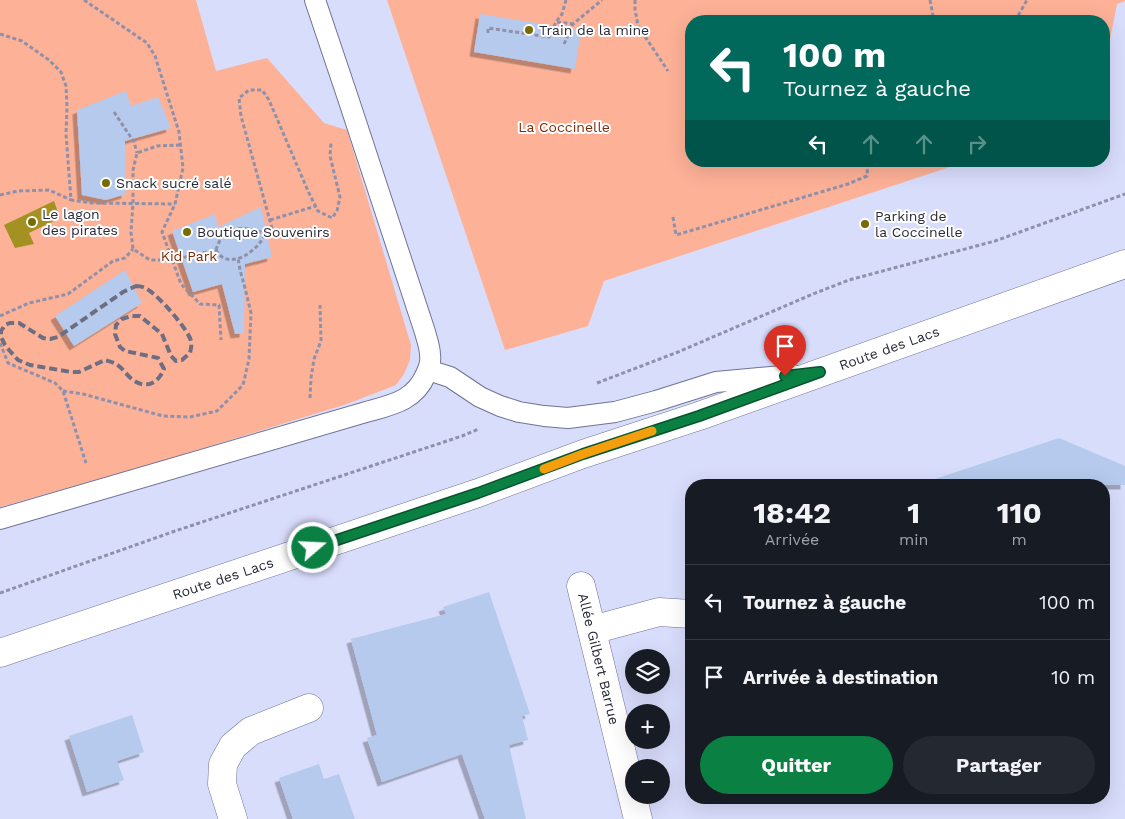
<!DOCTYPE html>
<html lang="fr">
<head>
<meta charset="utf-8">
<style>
	:root { --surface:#171b24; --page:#242831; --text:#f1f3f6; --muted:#9ea1a6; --line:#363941; --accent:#0b8043 }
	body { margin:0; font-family:"Work Sans",sans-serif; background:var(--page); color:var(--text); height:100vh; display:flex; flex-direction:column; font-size:19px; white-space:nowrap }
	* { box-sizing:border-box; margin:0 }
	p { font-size:16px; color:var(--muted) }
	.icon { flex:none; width:28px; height:28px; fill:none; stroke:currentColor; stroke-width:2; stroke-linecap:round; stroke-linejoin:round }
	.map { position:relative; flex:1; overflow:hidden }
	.details { position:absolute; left:685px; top:479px; width:425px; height:325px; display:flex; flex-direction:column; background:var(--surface); border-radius:20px; box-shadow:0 5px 20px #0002 }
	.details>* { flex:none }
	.top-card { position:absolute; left:685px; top:15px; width:425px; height:152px; border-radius:20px; box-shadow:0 5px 20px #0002; background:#00695c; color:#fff; overflow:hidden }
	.buttons { position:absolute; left:625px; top:649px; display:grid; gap:10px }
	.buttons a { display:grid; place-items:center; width:45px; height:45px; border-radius:50%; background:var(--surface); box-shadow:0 5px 20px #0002; font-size:25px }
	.pin { position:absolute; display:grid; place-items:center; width:42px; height:42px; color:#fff; margin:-51px -21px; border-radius:50% 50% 50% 0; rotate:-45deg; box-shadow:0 0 5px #0007 }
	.pin .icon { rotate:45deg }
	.me { position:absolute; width:55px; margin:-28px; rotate:71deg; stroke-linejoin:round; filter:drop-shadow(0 0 4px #0008) }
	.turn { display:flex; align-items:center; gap:18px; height:105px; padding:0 15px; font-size:22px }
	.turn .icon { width:65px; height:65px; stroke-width:2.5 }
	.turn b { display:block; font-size:35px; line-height:42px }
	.lanes { display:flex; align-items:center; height:48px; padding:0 15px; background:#0003; justify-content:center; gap:25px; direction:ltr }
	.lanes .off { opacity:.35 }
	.eta { display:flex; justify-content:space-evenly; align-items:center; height:85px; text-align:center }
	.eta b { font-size:30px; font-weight:700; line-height:35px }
	.cta { display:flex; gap:10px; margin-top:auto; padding:10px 15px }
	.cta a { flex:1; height:58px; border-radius:30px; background:var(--accent); color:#fff; font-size:20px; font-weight:700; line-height:58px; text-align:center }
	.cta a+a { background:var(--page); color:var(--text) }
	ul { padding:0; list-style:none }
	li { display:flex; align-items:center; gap:15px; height:75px; padding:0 15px; border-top:1px solid var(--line) }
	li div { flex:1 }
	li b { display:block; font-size:19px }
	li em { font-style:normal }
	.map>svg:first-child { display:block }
	.green { fill:#fdb197 }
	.water { fill:#a39121 }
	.building { fill:#b5caec; filter:url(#shadow) }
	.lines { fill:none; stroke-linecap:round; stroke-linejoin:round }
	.lane-casing { stroke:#6f7395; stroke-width:22 }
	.street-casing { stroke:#6f7395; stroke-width:29 }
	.secondary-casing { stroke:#6f7395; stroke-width:29 }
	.path { stroke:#8e91a9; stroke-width:3; stroke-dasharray:4 2.5; stroke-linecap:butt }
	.lane { stroke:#fff; stroke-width:20 }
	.street { stroke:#fff; stroke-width:28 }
	.secondary { stroke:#fff; stroke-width:28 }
	.rail { stroke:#6c6e83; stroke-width:4; stroke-dasharray:8 4; stroke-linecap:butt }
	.route-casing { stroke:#07532c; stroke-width:12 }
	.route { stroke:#0b8043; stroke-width:9 }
	.slow { stroke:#f59e0b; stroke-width:9 }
	.poi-dot { fill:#796a01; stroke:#fff; stroke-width:2 }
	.labels { text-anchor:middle; stroke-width:4; stroke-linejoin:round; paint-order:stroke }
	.poi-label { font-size:14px; fill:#282a38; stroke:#fff; text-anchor:start }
	.park-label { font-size:14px; fill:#802b07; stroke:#fff }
	.street-label { font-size:14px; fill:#282a38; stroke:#fff }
</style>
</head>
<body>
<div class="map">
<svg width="1125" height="819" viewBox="0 0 1125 819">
	<defs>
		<filter id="shadow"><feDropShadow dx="-4.5" dy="4.5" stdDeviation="0" flood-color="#0004"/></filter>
	</defs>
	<rect width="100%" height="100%" fill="#d9ddfc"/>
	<g class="green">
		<polygon points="0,0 196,0 216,71 267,58 324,123 347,130 411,345 410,360 404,374 396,385 347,404 148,465 0,507"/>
		<polygon points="387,0 1125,0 1125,1 1117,4 1104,70 1104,21 691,21 691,161 968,161 604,281 588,326 505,350"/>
	</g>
	<polygon class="water" points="54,201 60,218 29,233 34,244 15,248 4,225"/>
	<g class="building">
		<polygon points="480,14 581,30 575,69 474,52"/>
		<polygon points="126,91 131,106 158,97 171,128 125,141 125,173 126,194 106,200 82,195 77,110"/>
		<polygon points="261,207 272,257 245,264 244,333 235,334 222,284 193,292 172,231 215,214 218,227"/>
		<polygon points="125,270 142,303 74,346 55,316"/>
		<polygon points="1059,438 1125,466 1125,485 933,485 932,480"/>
		<polygon points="489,592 530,714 522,716 528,740 509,745 526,819 485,819 462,754 382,782 367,738 377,735 351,639 446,614 443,607"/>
		<polygon points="132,715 144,752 117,761 124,780 87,792 69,736"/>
		<polygon points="319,764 324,779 339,774 355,819 293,819 279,778"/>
	</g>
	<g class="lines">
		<defs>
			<g id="lane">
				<polyline points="428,370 450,377 480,397 500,406 519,412 544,416 568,418 615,412 656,401 716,382 793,375"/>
				<path d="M0 519 366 412C391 405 415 401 426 374 429 368 431 361 430 355 430 347 427 340 425 332L347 95 315 0"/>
			</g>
			<g id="street">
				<path id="s1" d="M581 586 638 819"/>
				<polyline points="592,630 659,612 691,614"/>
				<polyline points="233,819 222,784 223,764 233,746 251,731 309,708"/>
			</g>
			<g id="secondary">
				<path id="s2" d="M0 653 478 493 583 454 699 416 1125 264"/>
			</g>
		</defs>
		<use href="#lane" class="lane-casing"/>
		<use href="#street" class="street-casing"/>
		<use href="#secondary" class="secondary-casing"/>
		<g class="path">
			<polyline points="84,0 147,43 155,56 179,132 183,168 175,204 162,232 181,284 200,304 219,305 221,340"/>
			<polyline points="635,0 635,9 638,26 668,71"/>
			<polyline points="930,0 934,21"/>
			<polyline points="1015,21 1027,0"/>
			<polyline points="557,22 573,24"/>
			<polyline points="488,33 488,28 549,37 556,22 562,14 566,0"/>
			<polyline points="0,34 22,41 49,60 61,72 66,86 67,107 66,134 71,200 92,203 175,204"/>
			<polyline points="564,44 573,24 602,0"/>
			<polyline points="114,112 134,142 137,153"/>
			<polyline points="180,145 157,146 137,153 133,170 133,204 131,232 133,249 150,260 172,260 216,250"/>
			<polyline points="0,195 18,191 49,190 71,200"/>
			<polyline points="673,217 676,235 848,184 867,176 868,161"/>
			<polyline points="270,220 316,206"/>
			<path d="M216 250C221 232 235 225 253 230 263 232 262 234 273 232L241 116 239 98 249 90H262L269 100 308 191 318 211 332 218 337 211 340 197 330 156 331 143"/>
			<path d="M216 250C218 253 221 257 224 258 239 265 260 247 265 234"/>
			<polyline points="0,316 29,303 68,294 113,261 125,258 133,249"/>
			<polyline points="0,343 8,363 55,383 63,391 86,463"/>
			<polyline points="597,383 678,352 813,294 849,280 995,241 1125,194"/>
			<polyline points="63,391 83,394 163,416 190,417 217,411 243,385 249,359 251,313 245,288 240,270 238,258"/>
			<polyline points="310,398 311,378 314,359 321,341 320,305"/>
			<polyline points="0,593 175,531 462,436 479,429"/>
		</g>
		<use href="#lane" class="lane"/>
		<use href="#street" class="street"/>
		<use href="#secondary" class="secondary"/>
		<path class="rail" d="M136 286C140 286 144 287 147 289 158 295 188 329 191 341 192 345 191 349 190 353L182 360 176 361 171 356 162 334 146 321 140 316H131L122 319 116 325 115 334 120 347 125 351 158 358 164 369C159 382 147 390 133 380 127 376 123 368 116 364 113 362 108 361 105 360L79 372H71L30 365 18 360 9 350 5 345 1 337V331L5 325 10 323H19L43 338 50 339 58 337 123 292Z"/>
	</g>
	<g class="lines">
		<defs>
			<polyline id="route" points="313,548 478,493 583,454 699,416 820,372 785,376"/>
		</defs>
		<use href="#route" class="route-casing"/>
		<use href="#route" class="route"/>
		<polyline class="slow" points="544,469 583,454 652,431"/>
	</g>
	<g class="poi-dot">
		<circle cx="529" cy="30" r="5"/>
		<circle cx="106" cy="183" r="5"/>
		<circle cx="32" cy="222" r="5"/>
		<circle cx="865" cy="224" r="5"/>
		<circle cx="187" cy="232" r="5"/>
	</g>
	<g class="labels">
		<g class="poi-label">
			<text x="539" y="35">Train de la mine</text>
			<text x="116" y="188">Snack sucré salé</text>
			<text x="42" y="219">Le lagon<tspan x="42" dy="16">des pirates</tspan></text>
			<text x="875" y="221">Parking de<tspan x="875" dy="16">la Coccinelle</tspan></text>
			<text x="197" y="237">Boutique Souvenirs</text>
		</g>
		<g class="park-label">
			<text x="564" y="132">La Coccinelle</text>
			<text x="189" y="261">Kid Park</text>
		</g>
		<g class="street-label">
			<text dy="5" stroke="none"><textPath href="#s2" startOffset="940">Route des Lacs</textPath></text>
			<text dy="5" stroke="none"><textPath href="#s2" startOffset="235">Route des Lacs</textPath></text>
			<text dy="5" stroke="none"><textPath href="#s1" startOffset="75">Allée Gilbert Barrue</textPath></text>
		</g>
	</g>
</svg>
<div class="buttons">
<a><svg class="icon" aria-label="layers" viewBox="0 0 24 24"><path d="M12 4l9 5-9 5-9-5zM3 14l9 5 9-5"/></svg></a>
<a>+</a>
<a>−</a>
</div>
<div class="pin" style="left:785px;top:376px;background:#d93025"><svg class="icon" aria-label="arrive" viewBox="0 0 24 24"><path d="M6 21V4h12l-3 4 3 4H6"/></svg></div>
<svg class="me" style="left:313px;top:548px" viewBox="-20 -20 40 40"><circle r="17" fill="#0b8043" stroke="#fff" stroke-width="3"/><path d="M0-11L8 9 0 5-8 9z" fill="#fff"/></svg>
<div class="top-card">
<div class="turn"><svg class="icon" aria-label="left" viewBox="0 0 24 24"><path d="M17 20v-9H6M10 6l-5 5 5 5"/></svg><div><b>100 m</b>Tournez à gauche</div></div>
<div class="lanes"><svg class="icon" aria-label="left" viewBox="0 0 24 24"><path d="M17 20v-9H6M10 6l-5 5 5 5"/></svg><svg class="icon off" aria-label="ahead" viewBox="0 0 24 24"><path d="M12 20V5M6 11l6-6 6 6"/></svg><svg class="icon off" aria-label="ahead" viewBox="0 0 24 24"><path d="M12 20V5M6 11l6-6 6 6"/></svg><svg class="icon off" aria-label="right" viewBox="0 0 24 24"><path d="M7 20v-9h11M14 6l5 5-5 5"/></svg></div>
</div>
<section class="details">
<div class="eta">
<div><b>18:42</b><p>Arrivée</p></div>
<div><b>1</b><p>min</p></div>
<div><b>110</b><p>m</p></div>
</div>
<ul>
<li><svg class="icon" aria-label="left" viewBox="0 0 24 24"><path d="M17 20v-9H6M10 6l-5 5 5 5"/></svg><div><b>Tournez à gauche</b></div><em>100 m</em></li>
<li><svg class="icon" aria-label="arrive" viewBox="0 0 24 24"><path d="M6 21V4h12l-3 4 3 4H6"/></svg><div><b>Arrivée à destination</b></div><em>10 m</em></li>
</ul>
<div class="cta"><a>Quitter</a><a>Partager</a></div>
</section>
</div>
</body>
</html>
